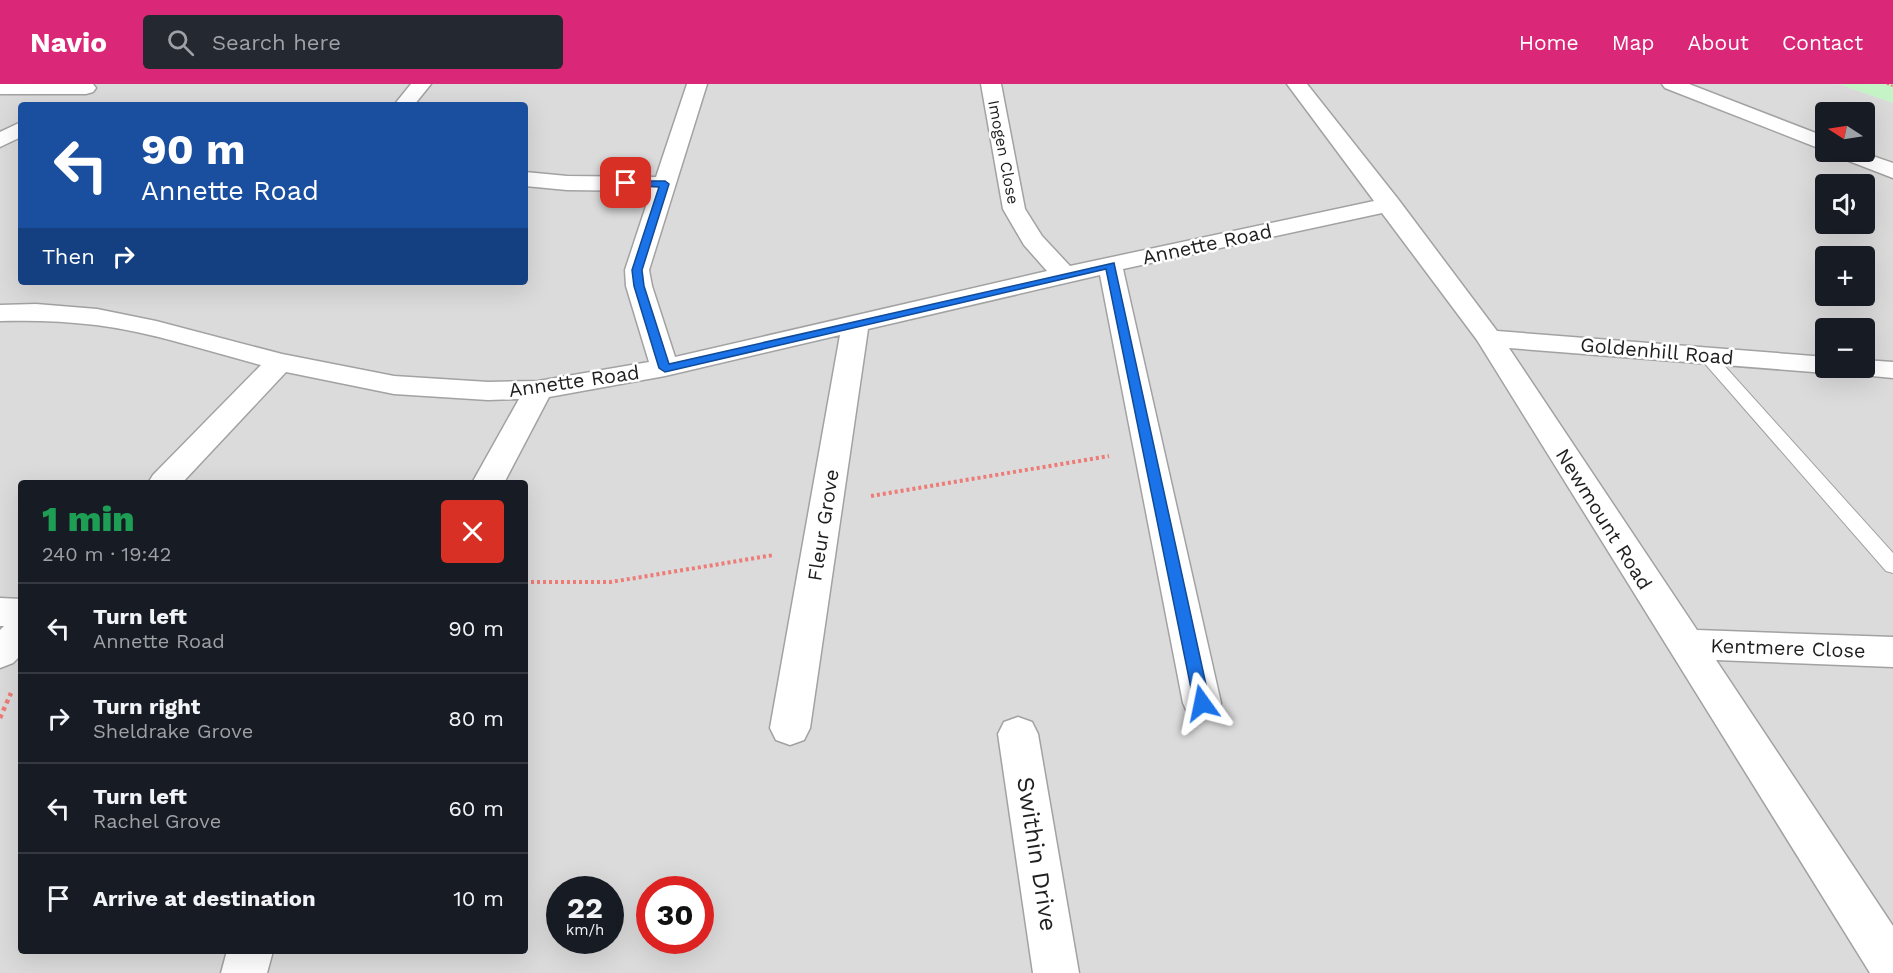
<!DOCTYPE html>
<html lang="en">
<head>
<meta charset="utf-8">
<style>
	:root { --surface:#171b24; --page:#242831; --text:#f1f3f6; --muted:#9ea1a6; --line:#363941; --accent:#db2777 }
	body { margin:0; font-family:"Work Sans",sans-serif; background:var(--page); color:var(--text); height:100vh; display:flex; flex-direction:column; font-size:22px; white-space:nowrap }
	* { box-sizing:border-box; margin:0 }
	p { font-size:20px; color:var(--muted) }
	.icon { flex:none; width:33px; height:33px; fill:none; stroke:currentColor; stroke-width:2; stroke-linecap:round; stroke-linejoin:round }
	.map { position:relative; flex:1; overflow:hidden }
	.panel { position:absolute; left:18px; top:396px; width:510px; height:474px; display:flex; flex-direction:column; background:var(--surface); border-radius:6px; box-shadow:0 6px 24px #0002 }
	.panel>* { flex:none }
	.hud { position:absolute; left:18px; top:18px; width:510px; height:183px; border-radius:6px; box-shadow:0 6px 24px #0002; background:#1a4fa0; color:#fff; overflow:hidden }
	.needle { width:39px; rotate:282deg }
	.buttons { position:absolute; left:1815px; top:18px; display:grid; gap:12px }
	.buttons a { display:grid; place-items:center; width:60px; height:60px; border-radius:6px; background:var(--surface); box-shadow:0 6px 24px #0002; font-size:30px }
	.speed { position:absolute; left:546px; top:792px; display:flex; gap:12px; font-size:30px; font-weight:700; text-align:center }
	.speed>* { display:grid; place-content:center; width:78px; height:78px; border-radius:50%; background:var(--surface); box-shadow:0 6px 24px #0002; line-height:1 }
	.speed small { font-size:15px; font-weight:400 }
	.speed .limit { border:9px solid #d22; background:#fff; color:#111 }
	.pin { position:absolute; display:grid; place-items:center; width:51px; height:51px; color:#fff; margin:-26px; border-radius:12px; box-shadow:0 3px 9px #0006 }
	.me { position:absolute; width:66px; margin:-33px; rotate:348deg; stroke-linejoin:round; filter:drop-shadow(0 0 4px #0008) }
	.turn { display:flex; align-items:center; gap:21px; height:126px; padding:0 24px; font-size:27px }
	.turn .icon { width:78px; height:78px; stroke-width:2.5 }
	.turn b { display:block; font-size:42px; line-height:51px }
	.then { display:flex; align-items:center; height:57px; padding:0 24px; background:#0003; gap:12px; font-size:22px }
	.round { display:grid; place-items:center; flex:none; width:63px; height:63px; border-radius:6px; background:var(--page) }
	.headline { display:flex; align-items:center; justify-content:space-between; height:102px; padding:0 24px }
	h1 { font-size:36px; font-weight:800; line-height:45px; color:#1e9e55 }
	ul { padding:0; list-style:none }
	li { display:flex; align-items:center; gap:18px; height:90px; padding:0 24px; border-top:2px solid var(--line) }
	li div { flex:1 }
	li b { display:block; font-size:22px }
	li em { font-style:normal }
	header { display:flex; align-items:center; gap:36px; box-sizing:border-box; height:84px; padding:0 30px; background:var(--accent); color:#fff }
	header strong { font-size:28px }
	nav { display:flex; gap:33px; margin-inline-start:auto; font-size:21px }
	.search { width:420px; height:54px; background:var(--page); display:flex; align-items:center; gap:15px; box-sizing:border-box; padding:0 21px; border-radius:6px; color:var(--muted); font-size:22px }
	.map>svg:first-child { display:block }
	.residential { fill:#dcdbdb; fill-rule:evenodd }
	.park { fill:#c5f4c6 }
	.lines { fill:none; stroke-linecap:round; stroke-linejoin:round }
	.service-casing { stroke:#a2a2a2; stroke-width:2 }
	.minor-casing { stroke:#a2a2a2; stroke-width:3 }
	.path-far2 { stroke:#ed7c77; stroke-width:2; stroke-dasharray:2 2; stroke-linecap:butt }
	.path-far1 { stroke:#ed7c77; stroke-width:4; stroke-dasharray:3 3; stroke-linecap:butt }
	.path { stroke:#ed7c77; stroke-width:4.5; stroke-dasharray:4 4; stroke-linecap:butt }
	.service { fill:#fff; fill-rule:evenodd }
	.minor { fill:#fff; fill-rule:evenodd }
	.route { fill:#1a73e8; stroke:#114b97; stroke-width:1.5 }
	.labels { text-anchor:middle; stroke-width:5; stroke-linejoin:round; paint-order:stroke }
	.far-street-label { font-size:16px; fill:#1e1e1e; stroke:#fff }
	.street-label { font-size:20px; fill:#1e1e1e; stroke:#fff }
	.near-street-label { font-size:24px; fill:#1e1e1e; stroke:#fff }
</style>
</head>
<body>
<header>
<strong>Navio</strong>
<div class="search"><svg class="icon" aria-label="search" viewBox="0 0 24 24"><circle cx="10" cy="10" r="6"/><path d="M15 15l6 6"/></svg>Search here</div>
<nav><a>Home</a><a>Map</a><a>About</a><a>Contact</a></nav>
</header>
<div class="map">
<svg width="1893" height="889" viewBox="0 0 1893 889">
	<rect width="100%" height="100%" fill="#eeeae5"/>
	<path class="residential" d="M0 0H1839L1893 19V889H0ZM21 21H525V198H21ZM1826 28H1864V68H1826ZM1826 100H1864V140H1826ZM1826 172H1864V212H1826ZM1826 244H1864V284H1826ZM21 399H525V867H21ZM560 806H610V856H560ZM650 806H700V856H650Z"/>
	<polygon class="park" points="1839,0 1893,0 1893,19"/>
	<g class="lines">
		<defs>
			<polygon id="service" points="1706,266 1712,268 1893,469 1893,489 1886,487 1700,274 1698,271"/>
			<g id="minor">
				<polygon points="0,0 93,0 96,4 93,8 86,10 0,10"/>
				<polygon points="411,0 431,0 414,21 394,21"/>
				<path d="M687 0H707L649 186 652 202 675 273 1047 187 1024 161 1003 125 981 0H1001L1025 125 1042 152 1070 182 1374 117 1287 0H1307L1398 115 1497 247 1826 273V284H1838L1836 287 1826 289 1509 264 1697 546 1893 553V583L1716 576 1893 842V889H1870L1477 256 1382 129 1123 185 1221 619 1216 630 1202 635 1188 630 1183 619 1100 191 868 245 810 644 804 656 790 661 776 656 770 644 840 251 665 292 549 313 504 399H472L519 315 488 316 394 310 286 288 182 399H148L153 391 261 281C207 267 152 248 96 241 64 237 32 236 0 237V221L36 220 97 225 156 237 282 270 394 292 488 298 538 297 649 278 626 202 625 186 651 107 567 106 525 102V88L567 92 656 93Z"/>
				<polygon points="1662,0 1689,0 1826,53 1826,67 1665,4"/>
				<polygon points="21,38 21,53 0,63 0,48"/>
				<polygon points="1832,68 1861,68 1893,79 1893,94 1836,72"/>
				<polygon points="1864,276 1893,278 1893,294 1851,290 1847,284 1864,284"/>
				<polygon points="0,514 21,515 21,571 13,579 0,584 0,546 4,542 0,542"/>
				<polygon points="1018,633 1032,638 1038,650 1079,889 1033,889 998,650 1004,638"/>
				<polygon points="227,867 273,867 267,889 221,889"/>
			</g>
		</defs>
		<use href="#service" class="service-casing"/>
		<use href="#minor" class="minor-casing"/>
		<polyline class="path-far2" points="1887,0 1893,2"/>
		<g class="path-far1">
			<polyline points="871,412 1109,372"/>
			<polyline points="525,498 611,498 774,471"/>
		</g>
		<polyline class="path" points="0,634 11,609"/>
		<use href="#service" class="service"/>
		<use href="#minor" class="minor"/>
	</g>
	<polygon class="route" points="626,97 665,97 669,100 642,186 644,202 669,280 1114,179 1210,619 1208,623 1202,625 1196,623 1194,619 1106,185 665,288 659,284 634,202 632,186 659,103 622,101 621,99"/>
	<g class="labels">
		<g class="far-street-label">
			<text transform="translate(1004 68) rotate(79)" y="6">Imogen Close</text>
		</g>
		<g class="street-label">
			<text transform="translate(1207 160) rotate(-12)" y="7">Annette Road</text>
			<text transform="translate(1657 267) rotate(5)" y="7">Goldenhill Road</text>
			<text transform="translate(574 297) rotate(-8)" y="7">Annette Road</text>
			<text transform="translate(1604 435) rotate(58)" y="7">Newmount Road</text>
			<text transform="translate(823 441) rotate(-81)" y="7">Fleur Grove</text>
			<text transform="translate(1788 564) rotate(2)" y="7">Kentmere Close</text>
		</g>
		<g class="near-street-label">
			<text transform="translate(1037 770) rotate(81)" y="8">Swithin Drive</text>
		</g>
	</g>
</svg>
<div class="buttons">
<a><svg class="needle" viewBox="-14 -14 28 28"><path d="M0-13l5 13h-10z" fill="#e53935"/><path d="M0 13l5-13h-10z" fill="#9ea1a6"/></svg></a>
<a><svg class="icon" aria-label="sound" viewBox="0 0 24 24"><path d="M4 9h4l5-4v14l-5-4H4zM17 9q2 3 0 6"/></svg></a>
<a>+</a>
<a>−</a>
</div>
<div class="speed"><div>22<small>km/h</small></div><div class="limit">30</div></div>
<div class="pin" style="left:626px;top:99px;background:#d93025"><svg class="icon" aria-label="arrive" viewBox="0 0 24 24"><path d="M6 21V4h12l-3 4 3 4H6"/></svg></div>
<svg class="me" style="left:1202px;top:619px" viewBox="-20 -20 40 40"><path d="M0-17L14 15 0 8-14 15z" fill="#1a73e8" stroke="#fff" stroke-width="4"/></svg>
<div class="hud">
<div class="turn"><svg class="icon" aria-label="left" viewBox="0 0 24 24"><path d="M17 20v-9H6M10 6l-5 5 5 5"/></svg><div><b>90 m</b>Annette Road</div></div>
<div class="then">Then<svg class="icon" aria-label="right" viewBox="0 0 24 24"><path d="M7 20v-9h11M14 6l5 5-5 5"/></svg></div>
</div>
<section class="panel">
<div class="headline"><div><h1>1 min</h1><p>240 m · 19:42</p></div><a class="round" style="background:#d93025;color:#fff"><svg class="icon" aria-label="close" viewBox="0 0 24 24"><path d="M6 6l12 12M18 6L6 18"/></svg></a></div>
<ul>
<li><svg class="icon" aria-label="left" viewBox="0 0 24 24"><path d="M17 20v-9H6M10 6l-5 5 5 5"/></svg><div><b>Turn left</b><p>Annette Road</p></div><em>90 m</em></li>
<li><svg class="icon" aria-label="right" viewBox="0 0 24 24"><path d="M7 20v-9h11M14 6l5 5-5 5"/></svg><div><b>Turn right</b><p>Sheldrake Grove</p></div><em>80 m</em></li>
<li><svg class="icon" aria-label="left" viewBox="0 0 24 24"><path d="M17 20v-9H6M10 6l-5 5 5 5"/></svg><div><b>Turn left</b><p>Rachel Grove</p></div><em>60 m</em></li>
<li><svg class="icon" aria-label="arrive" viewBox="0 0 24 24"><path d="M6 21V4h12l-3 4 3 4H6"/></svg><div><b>Arrive at destination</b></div><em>10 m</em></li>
</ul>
</section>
</div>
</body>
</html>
